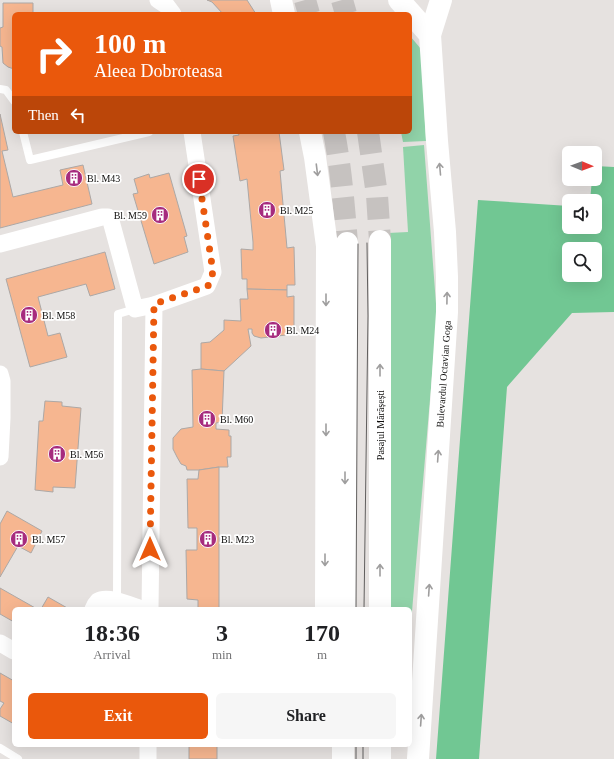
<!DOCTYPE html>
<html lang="en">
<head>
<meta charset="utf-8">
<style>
	:root { --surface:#fff; --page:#f6f6f6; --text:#202124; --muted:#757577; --accent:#ea580c }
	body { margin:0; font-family:Georgia,serif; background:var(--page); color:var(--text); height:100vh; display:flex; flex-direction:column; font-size:15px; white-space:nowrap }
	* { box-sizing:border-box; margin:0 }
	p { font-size:13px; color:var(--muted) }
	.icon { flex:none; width:22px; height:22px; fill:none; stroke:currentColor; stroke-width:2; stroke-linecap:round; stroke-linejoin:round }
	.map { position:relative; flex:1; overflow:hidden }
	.details { position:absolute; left:12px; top:607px; width:400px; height:140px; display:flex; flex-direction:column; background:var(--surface); border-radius:6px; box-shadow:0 4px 16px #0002 }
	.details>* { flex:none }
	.top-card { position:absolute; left:12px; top:12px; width:400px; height:122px; border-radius:6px; box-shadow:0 4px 16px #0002; background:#ea580c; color:#fff; overflow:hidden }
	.needle { width:26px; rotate:91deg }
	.controls { position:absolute; left:562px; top:146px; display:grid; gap:8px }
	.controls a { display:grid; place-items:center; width:40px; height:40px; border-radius:6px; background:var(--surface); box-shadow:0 4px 16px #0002; font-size:20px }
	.pin { position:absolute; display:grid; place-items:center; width:34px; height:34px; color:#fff; margin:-17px; border:2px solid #fff; border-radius:50%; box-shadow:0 1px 4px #0007 }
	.me { position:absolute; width:44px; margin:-22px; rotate:0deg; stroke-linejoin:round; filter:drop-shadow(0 0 3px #0008) }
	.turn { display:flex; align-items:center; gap:14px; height:84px; padding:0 16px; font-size:18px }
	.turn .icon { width:52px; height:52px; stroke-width:2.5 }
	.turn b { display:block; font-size:28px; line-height:34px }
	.then { display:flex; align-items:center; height:38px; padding:0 16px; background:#0003; gap:8px; font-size:15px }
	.eta { display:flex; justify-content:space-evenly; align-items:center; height:68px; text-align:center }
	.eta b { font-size:24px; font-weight:800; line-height:28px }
	.button { display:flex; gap:8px; margin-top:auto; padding:8px 16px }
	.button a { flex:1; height:46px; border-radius:6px; background:var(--accent); color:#fff; font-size:16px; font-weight:800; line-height:46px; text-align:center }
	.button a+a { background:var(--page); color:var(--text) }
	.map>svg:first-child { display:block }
	.green { fill:#91d3a9 }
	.forest { fill:#71c793; fill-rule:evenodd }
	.building { fill:#f6b690; stroke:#aca8a6 }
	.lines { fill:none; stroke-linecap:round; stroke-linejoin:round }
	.secondary-tunnel { stroke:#c6c2c0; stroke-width:22; stroke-dasharray:22 11; stroke-linecap:butt }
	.lane { stroke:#fff; stroke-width:8 }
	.street { stroke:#fff; stroke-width:17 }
	.secondary { stroke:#fff; stroke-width:22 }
	.tram { stroke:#615f5e; stroke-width:1 }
	.oneway { stroke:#9f9e9e }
	.route { stroke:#ea580c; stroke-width:7; stroke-dasharray:0 12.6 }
	.labels { text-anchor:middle; stroke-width:3.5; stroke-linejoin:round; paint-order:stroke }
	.poi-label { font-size:10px; fill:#0e0d0c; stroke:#fff; text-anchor:start }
	.street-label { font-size:10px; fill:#0e0d0c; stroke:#fff }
</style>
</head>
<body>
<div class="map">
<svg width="614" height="759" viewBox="0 0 614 759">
	<rect width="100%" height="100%" fill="#e6e2e0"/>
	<g class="green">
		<polygon points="410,36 421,49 426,141 403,142 401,132 410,132"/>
		<polygon points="424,145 437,317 410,635 410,609 387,609 388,233 408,232 403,147"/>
	</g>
	<path class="forest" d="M595 166 614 167V312L572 313 507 387 479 759H436L478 200 569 206V227H595V201H590L592 179H595ZM569 249H595V275H569Z"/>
	<g class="building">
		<polygon points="207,0 247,0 256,14 223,14 212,2"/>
		<polygon points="3,3 33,3 33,14 14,14 14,69 8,67 3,63 2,47 0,46 0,28 3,27"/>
		<polygon points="0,114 8,150 2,151 13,197 63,185 60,170 83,165 92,204 0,228"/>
		<polygon points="238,132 279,132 284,170 280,171 287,248 294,247 295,285 287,285 287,290 247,289 247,279 242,279 241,249 253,250 253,242 247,179 240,181 233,136 239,135"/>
		<polygon points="169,173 187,236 184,237 188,252 154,264 133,194 138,193 134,179 149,174 150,178"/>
		<polygon points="105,252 115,289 90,296 86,284 38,297 48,336 60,333 67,357 30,367 6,279"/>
		<polygon points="247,289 287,290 287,297 294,296 294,331 286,331 286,335 261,338 254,336 252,333 252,329 248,329 251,346 224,371 201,369 201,343 210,342 224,330 224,320 241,321 240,299 248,299"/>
		<polygon points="201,369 224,371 222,422 216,423 216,429 229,430 229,436 231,436 231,457 227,457 228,467 219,467 199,470 187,470 186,466 181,464 177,457 173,449 173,438 181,429 193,427 192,370"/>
		<polygon points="45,401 62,402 62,406 81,408 75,488 53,487 53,492 35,490 39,421 43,421"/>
		<polygon points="219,467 219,609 198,609 198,600 187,599 186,550 197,550 197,528 188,528 187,479 198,479 199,470"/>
		<polygon points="7,511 42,531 31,553 18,546 0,577 0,524"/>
		<polygon points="0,588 37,609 14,609 14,622 0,614"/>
		<polygon points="48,597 69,609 41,609"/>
		<polygon points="0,673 14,681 14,724 0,716 0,709 4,703 0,701"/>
		<rect x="189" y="745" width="28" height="14"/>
	</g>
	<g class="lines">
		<g class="secondary-tunnel">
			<polyline points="305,0 309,14"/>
			<polyline points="342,0 346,14"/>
			<path d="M334 132C341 169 344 206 347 243"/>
			<polyline points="368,132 377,195 380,241"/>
		</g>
		<g class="lane">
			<polyline points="0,89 6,90 14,101"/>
			<polyline points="23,132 30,160 149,132"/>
			<polyline points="117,601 118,314 135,309"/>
			<polyline points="0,748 18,759"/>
		</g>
		<g class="street">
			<polyline points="158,0 167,6 173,14"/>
			<polyline points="0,244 102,217 108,217 111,221 135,309 154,305 207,286 213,272 192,132"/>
			<polyline points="0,374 2,381 2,418 0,457"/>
			<path d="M93 609C94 606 96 603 98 601 108 595 132 606 142 609"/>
			<polyline points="150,609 154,305"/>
			<polyline points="0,643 14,651"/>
			<polyline points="148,759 148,745"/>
		</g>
		<g class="secondary">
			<polyline points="281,0 284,14"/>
			<polyline points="399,0 430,35 437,141 445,232 447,277 447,312 418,759"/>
			<polyline points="430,35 441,0"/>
			<polyline points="310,132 315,157 327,246 326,609"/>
			<polyline points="380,241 380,609"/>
			<polyline points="345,609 347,243"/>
			<polyline points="343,759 343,745"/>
			<polyline points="380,759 380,745"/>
		</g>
		<g class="tram">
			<polyline points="356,609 358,244"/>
			<polyline points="364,609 368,316 367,243"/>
			<polyline points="356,745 356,759"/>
			<polyline points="363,745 363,759"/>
		</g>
	</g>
	<defs><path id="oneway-shaft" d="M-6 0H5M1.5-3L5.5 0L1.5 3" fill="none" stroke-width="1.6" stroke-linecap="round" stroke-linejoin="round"/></defs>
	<g class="oneway">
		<use href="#oneway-shaft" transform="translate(440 169) rotate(-95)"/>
		<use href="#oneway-shaft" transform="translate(317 170) rotate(83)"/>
		<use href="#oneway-shaft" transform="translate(447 298) rotate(-89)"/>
		<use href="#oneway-shaft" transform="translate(326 300) rotate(90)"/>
		<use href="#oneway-shaft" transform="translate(380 370) rotate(-90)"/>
		<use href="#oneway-shaft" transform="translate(326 430) rotate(90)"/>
		<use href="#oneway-shaft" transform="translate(438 456) rotate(-86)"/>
		<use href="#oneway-shaft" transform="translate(345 478) rotate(90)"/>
		<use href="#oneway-shaft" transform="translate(325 560) rotate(90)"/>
		<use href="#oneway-shaft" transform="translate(380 570) rotate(-90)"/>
		<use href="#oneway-shaft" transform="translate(429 590) rotate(-86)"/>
		<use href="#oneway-shaft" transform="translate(421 720) rotate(-86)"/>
	</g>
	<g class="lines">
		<polyline class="route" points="150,549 154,304 208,286 213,272 199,179"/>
	</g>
	<defs>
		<symbol id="building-disc" viewBox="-11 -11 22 22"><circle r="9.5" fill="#a62b7e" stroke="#fff"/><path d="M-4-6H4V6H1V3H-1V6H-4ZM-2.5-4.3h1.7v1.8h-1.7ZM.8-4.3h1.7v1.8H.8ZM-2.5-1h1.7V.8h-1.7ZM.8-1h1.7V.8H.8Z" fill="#fff"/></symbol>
	</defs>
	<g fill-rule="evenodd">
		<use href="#building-disc" x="64" y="168" width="20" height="20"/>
		<use href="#building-disc" x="257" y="200" width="20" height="20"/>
		<use href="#building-disc" x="150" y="205" width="20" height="20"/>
		<use href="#building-disc" x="19" y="305" width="20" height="20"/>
		<use href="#building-disc" x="263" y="320" width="20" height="20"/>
		<use href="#building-disc" x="197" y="409" width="20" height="20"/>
		<use href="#building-disc" x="47" y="444" width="20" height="20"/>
		<use href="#building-disc" x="9" y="529" width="20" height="20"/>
		<use href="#building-disc" x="198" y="529" width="20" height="20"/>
	</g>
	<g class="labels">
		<g class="poi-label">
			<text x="87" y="182">Bl. M43</text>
			<text x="280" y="214">Bl. M25</text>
			<text x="147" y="219" text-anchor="end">Bl. M59</text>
			<text x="42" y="319">Bl. M58</text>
			<text x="286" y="334">Bl. M24</text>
			<text x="220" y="423">Bl. M60</text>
			<text x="70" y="458">Bl. M56</text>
			<text x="32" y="543">Bl. M57</text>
			<text x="221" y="543">Bl. M23</text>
		</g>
		<g class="street-label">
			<text transform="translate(443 374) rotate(-86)" y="4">Bulevardul Octavian Goga</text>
			<text transform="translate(380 425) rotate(-90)" y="4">Pasajul Mărășești</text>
		</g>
	</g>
</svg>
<div class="controls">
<a><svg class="needle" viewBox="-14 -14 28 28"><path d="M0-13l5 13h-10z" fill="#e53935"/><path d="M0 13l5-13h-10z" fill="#757577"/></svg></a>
<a><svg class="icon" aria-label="sound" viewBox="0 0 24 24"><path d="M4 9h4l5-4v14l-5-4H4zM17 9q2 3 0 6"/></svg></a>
<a><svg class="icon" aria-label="search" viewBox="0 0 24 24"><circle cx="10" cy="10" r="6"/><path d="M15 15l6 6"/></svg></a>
</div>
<div class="pin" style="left:199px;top:179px;background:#d93025"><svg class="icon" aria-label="arrive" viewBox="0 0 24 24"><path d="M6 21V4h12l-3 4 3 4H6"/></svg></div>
<svg class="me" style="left:150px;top:549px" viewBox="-20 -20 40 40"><path d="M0-17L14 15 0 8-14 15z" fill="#ea580c" stroke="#fff" stroke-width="4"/></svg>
<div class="top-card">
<div class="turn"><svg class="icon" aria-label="right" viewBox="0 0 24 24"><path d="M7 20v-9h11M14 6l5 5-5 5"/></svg><div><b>100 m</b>Aleea Dobroteasa</div></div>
<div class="then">Then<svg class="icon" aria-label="left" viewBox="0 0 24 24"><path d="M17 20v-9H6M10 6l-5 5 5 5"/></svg></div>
</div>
<section class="details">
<div class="eta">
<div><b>18:36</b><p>Arrival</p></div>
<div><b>3</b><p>min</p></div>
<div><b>170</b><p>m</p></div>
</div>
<div class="button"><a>Exit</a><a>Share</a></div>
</section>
</div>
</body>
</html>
